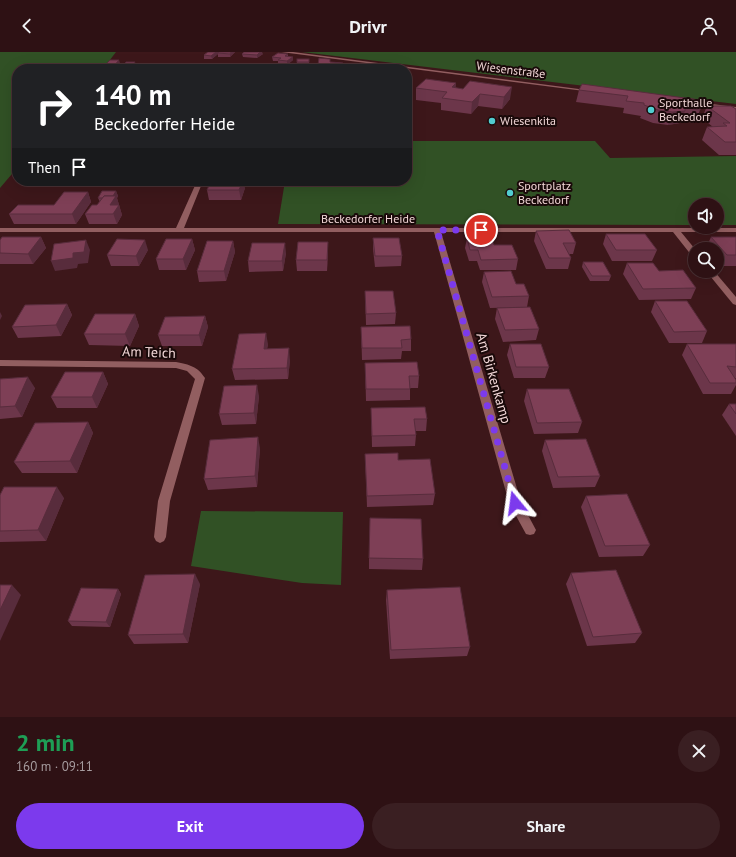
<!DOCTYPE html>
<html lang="en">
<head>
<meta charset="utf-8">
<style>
	:root { --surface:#2e1114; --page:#3a1f22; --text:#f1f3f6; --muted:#a79da0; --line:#493134; --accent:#7c3aed }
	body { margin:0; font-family:"PT Sans",sans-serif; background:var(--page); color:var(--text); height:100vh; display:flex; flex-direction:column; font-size:15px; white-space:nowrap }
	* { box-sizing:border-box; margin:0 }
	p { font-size:13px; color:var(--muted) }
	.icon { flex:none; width:22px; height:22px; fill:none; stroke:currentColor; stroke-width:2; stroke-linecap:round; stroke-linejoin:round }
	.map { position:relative; height:665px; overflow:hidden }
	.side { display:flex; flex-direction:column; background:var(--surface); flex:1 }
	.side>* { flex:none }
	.top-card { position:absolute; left:12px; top:12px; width:400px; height:122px; border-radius:16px; box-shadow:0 4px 16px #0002,0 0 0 1px var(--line); background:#202124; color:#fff; overflow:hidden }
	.tools { position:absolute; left:688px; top:146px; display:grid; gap:8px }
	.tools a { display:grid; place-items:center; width:36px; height:36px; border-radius:50%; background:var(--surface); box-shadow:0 4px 16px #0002,0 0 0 1px var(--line); font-size:20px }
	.pin { position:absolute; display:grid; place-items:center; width:34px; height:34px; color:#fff; margin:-17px; border:2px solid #fff; border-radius:50%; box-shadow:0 1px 4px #0007 }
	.me { position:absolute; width:44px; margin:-22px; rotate:344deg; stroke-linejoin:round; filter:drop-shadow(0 0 3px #0008) }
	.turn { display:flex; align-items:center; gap:14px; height:84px; padding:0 16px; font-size:18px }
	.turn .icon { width:52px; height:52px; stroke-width:2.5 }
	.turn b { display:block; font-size:28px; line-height:34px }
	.then { display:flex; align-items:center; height:38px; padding:0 16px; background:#0003; gap:8px; font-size:15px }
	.round { display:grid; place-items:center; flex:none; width:42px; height:42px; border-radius:21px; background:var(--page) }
	.headline { display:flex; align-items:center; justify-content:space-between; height:68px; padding:0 16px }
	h1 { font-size:24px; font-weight:800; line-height:30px; color:#1e9e55 }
	.primary-button { display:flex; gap:8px; margin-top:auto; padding:8px 16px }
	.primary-button a { flex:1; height:46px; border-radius:24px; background:var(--accent); color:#fff; font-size:16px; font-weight:800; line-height:46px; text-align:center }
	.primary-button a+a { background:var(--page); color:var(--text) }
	header { display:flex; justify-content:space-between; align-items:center; height:52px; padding:0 16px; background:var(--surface); font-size:18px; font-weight:800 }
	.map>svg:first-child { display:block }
	.green { fill:#315125 }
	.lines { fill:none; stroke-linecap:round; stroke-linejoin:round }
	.minor { fill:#925e60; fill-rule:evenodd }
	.wall { fill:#6c364a }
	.shaded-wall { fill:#582c3c }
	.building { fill:#7e3f56; stroke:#582c3c }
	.route { stroke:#7c3aed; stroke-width:7; stroke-dasharray:0 12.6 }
	.poi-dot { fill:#52cdd0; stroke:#190909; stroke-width:1.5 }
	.labels { text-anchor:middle; stroke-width:4; stroke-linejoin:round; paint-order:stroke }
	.far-street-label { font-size:12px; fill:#f1d6d6; stroke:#190909 }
	.far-poi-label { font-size:12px; fill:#f1d6d6; stroke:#190909; text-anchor:start }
	.street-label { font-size:14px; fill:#f1d6d6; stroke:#190909 }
</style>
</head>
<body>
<header><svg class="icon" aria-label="back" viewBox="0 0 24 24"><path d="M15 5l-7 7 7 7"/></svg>Drivr<svg class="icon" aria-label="person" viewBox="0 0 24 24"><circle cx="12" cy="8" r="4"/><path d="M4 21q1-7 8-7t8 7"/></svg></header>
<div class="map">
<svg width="736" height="665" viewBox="0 0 736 665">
	<rect width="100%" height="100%" fill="#3d171a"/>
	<g class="green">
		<polygon points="0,0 116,0 103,17 17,17 17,116 0,136"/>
		<polygon points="302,0 736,0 736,52"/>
		<polygon points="407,89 595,89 610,106 736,104 736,173 717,173 717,153 695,153 695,173 278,172 285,129 407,129"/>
		<polygon points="201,459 343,460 341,533 302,531 191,514"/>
	</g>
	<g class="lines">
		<g class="minor">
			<polygon points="281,0 293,0 594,39 592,40"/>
			<polygon points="688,49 736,55 736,59 686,52 686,50"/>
			<polygon points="197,129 203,129 184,176 736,176 736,180 681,180 695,197 695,204 692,204 673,180 441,180 521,450 536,478 534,482 530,483 526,482 509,451 434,180 0,180 0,176 176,176"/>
			<polygon points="706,219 714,219 736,245 736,253 733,252"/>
			<path d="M0 308 176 310C190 313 197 314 205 326L170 449 166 485 164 489 160 491 156 489 154 485 158 449 195 327 187 319 176 316 0 314Z"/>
		</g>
	</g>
	<g class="wall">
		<polygon points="208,0 235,0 230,5 218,5 218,2 212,7 204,7 204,3"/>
		<polygon points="242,2 263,2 257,6 243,5"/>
		<polygon points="288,2 288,4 293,8 287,13 278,12 278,9 273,9 272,5"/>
		<rect x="297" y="7" width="12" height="7"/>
		<polygon points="330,10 343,11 343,17 318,17 318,13"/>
		<polygon points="120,11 115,17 105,17 104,14"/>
		<polygon points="470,29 510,47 502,57 478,54 471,62 441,58 441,51 416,48 416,36 456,31 455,36 463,37"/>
		<polygon points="582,32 700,58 695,71 681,69 680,71 668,73 653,71 640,66 641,64 623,61 624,56 576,50 579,38"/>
		<polygon points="707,54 736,57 736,103 719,103 702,88 707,75 713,75 702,66"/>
		<polygon points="245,136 241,148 209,148 207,138"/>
		<polygon points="116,139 118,144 117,146 122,163 117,172 89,172 85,162 97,153 100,150 98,146"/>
		<polygon points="88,140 91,150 76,172 14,172 9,162 54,153"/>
		<polygon points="536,179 576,191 573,202 569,202 571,206 568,217 546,217 534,189"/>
		<polygon points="606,182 657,198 652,209 612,209 603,192"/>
		<polygon points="41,185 46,196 33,212 0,212 0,188"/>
		<polygon points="711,185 736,185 736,214 722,214 717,208 717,197 707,197 706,196"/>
		<polygon points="373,186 402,204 401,214 375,215 373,197"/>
		<polygon points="467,186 518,207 516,218 480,218 477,209 469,209 465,196"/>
		<polygon points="192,187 195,198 186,218 159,218 156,207"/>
		<polygon points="233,189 235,200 226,229 199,230 197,219"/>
		<polygon points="148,198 139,214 111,214 107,203"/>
		<polygon points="328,200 327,219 297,219 296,208"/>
		<polygon points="286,201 283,219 249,220 248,209"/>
		<polygon points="583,210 611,224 609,229 590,229 582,215"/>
		<polygon points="627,211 659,219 696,236 691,247 639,248 623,222"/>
		<polygon points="484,220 516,232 529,244 527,255 490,256 482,230"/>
		<polygon points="365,239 396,261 395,272 366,273"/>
		<polygon points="655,249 707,279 702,291 669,291 651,260"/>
		<polygon points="67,252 72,263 61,284 18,286 12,275"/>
		<polygon points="497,256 539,277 536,288 503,290 495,267"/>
		<polygon points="135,262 139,274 130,294 89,293 84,282"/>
		<polygon points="205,264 208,275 202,294 162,294 158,283"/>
		<polygon points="361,275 411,287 411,299 402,299 401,307 362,308"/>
		<polygon points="268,292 267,297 290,308 288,327 235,328 232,317"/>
		<polygon points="510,292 549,315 545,326 514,326 507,303"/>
		<polygon points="687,292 736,292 736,326 734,326 736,328 736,333 731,342 703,342 682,303"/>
		<polygon points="365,311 419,324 418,336 410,336 410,348 366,349"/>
		<polygon points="103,320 108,332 97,356 57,356 51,345"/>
		<polygon points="0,327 35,336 22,365 0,367"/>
		<polygon points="527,337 582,370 578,381 534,382 524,349"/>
		<polygon points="259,344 256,372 222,373 219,362"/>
		<polygon points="729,352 736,352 736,384 722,363"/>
		<polygon points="371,356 427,367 426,379 415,379 416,383 415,394 372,395"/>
		<polygon points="88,370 93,381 77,421 22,421 14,410"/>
		<polygon points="545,388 600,424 595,435 553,436 542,399"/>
		<polygon points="260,396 257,435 208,438 204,427"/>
		<polygon points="365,402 398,408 435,442 433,453 367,455"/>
		<polygon points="0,443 64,446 46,489 0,490"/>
		<polygon points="586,444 650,493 643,504 599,505 581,455"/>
		<polygon points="369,506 423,507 422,518 369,517"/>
		<polygon points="571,521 642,581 635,591 587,594 566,532"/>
		<polygon points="200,532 188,591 134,592 128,583"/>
		<polygon points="118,537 121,542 110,575 72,574 68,569"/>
		<polygon points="387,538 470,595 467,604 390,607 386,548"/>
	</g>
	<g class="shaded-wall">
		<polygon points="216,0 218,0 218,2 212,7 211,4"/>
		<polygon points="231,0 235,0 230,5 230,2"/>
		<polygon points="260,0 262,0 263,2 257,6 257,3"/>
		<polygon points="293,5 293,8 287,13 287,9"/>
		<polygon points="119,8 120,11 115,17 114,17 114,14"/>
		<polygon points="135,10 136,14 133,17 130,17"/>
		<polygon points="343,11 343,17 338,17 338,15"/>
		<polygon points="456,31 455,43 452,35"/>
		<polygon points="512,35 510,47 502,57 504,45"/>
		<polygon points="480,42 478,54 471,62 472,50"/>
		<polygon points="685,59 680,71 668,73 672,60"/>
		<polygon points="243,129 244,129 245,136 241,148 239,138"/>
		<polygon points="116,139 118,144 117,146 122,163 117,172 110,153 112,146"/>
		<polygon points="88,140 91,150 76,172 72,162"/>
		<polygon points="41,185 46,196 33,212 28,202"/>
		<polygon points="192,187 195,198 186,218 183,207"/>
		<polygon points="86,188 90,198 88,211 78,212 77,216 55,219 51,209 73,201"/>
		<polygon points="145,188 148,198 139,214 136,204"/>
		<polygon points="233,189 235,200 226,229 224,219"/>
		<polygon points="328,190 328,200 327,219 327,208"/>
		<polygon points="285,191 286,201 283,219 282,209"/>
		<polygon points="67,252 72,263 61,284 56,273"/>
		<polygon points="0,260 2,264 0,268"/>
		<polygon points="135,262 139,274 130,294 125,282"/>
		<polygon points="205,264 208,275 202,294 199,283"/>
		<polygon points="266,281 268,292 265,308 264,297"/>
		<polygon points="289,296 290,308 288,327 287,316"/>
		<polygon points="103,320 108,332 97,356 92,345"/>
		<polygon points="28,325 35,336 22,365 15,354"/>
		<polygon points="257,333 259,344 256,372 254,361"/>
		<polygon points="88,370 93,381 77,421 70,409"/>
		<polygon points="258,385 260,396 257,435 255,424"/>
		<polygon points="57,435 64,446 46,489 38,478"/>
		<polygon points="195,522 200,532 188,591 183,582"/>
		<polygon points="12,533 21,543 0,589 0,558"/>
		<polygon points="118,537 121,542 110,575 106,570"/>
	</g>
	<g class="building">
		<polygon points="208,0 216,0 211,4 204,3"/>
		<polygon points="219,0 231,0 230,2 218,1"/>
		<polygon points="244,0 260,0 257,3 242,2"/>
		<polygon points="278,1 288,2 285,4 293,5 287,9 278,8 281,6 272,5"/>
		<polygon points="319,6 330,7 330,10 343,11 338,15 318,13"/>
		<rect x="297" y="7" width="12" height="3"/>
		<polygon points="110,8 119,8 114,14 104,14"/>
		<polygon points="126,10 135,10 130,17 120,17"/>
		<polygon points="369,15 382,17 366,17"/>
		<polygon points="426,27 456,31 452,35 463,37 470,29 512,35 504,45 480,42 472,50 442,46 447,40 416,36"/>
		<polygon points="582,32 700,48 700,58 685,56 685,59 672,60 658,58 644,53 644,51 626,49 628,44 579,38"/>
		<polygon points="707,54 731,54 736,57 736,90 725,90 707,75 727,74 723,71 730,71"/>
		<polygon points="211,129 243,129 239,138 207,138"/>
		<polygon points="102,139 116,139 113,144 104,144 103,146 98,146"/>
		<polygon points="64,140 88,140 72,162 9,162 18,153 54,153"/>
		<polygon points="104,144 116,144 110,153 119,153 113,162 85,162 92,153 97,153"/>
		<polygon points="569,178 576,191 563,191 571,206 549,206 536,179"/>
		<polygon points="606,182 645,182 657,198 616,198"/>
		<polygon points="2,185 41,185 28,202 0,201 0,188"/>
		<polygon points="711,185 736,185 736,203 727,203"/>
		<polygon points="373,186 399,186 402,204 375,204"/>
		<polygon points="467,186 491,186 494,193 512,193 518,207 481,208 478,198 470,198"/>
		<polygon points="117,187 145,188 136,204 107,203"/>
		<polygon points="166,187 192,187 183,207 156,207"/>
		<polygon points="86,188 84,200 73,201 73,206 51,209 54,192"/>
		<polygon points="207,189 233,189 224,219 197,219"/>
		<polygon points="298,190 328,190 327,208 296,208"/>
		<polygon points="252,191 285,191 282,209 248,209"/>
		<polygon points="583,210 603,210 611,224 592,224"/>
		<polygon points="627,211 653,211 659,219 683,218 696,236 643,237"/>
		<polygon points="511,219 516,232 524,232 529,244 492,245 484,220"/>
		<polygon points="365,239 393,239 396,261 366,262"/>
		<polygon points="655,249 687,249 707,279 674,280"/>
		<polygon points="67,252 56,273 12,275 25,253"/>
		<polygon points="530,255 539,277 505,278 497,256"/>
		<polygon points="95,262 135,262 125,282 84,282"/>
		<polygon points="205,264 199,283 158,283 165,265"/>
		<polygon points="410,274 411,287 401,288 402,296 362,296 361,275"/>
		<polygon points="266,281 264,297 289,296 287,316 232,317 239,282"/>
		<polygon points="510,292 541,292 549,315 516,315"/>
		<polygon points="687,292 736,292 736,315 727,314 736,328 736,331 710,331"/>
		<polygon points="417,310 419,324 409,324 410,337 366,337 365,311"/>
		<polygon points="65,320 103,320 92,345 51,345"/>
		<polygon points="28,325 15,354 0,355 0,327"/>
		<polygon points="257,333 254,361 219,362 224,334"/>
		<polygon points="527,337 569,337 582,370 537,371"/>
		<polygon points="729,352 736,352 736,362"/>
		<polygon points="425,355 427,367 414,367 416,383 372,384 371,356"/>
		<polygon points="88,370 70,409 14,410 35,371"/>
		<polygon points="258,385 255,424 204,427 210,388"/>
		<polygon points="586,387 600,424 558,425 545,388"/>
		<polygon points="398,401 398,408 430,407 435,442 367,444 365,402"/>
		<polygon points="4,435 57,435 38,478 0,479 0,443"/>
		<polygon points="627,442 650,493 605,494 586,444"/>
		<polygon points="370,466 421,467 423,507 369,506"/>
		<polygon points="616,518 642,581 593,585 571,521"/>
		<polygon points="195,522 183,582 128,583 145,523"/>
		<polygon points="0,533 12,533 0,558"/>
		<polygon points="460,535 470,595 391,598 387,538"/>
		<polygon points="81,536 118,537 106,570 68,569"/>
	</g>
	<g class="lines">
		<polyline class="route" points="481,178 437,178 515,451"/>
	</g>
	<g class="poi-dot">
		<circle cx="651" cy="58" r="4"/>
		<circle cx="492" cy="69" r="4"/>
		<circle cx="510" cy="141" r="4"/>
	</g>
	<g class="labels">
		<g class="far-street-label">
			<text transform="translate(511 18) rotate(7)" y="4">Wiesenstraße</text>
			<text x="368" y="171">Beckedorfer Heide</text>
		</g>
		<g class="far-poi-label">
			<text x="659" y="55">Sporthalle<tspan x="659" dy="14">Beckedorf</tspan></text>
			<text x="500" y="73">Wiesenkita</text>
			<text x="518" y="138">Sportplatz<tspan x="518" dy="14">Beckedorf</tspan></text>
		</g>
		<g class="street-label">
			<text transform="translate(149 300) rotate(2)" y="5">Am Teich</text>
			<text transform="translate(494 326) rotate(74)" y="5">Am Birkenkamp</text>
		</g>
	</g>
</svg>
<div class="tools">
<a><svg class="icon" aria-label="sound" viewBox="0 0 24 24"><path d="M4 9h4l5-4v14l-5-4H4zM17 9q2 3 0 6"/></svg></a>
<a><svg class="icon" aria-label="search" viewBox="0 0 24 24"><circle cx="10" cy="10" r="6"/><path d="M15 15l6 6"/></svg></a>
</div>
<div class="pin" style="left:481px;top:178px;background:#d93025"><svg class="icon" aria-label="arrive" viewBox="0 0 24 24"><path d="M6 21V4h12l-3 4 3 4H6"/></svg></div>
<svg class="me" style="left:515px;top:451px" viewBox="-20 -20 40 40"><path d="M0-17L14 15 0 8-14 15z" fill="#7c3aed" stroke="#fff" stroke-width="4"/></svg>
<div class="top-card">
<div class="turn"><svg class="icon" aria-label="right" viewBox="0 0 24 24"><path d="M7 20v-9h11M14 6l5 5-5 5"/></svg><div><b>140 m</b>Beckedorfer Heide</div></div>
<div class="then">Then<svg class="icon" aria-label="arrive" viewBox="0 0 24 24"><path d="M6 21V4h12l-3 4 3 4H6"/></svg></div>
</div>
</div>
<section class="side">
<div class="headline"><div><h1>2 min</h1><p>160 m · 09:11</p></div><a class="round"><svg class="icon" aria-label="close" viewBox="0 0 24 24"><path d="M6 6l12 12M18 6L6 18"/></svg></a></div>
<div class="primary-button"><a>Exit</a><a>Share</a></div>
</section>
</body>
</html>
